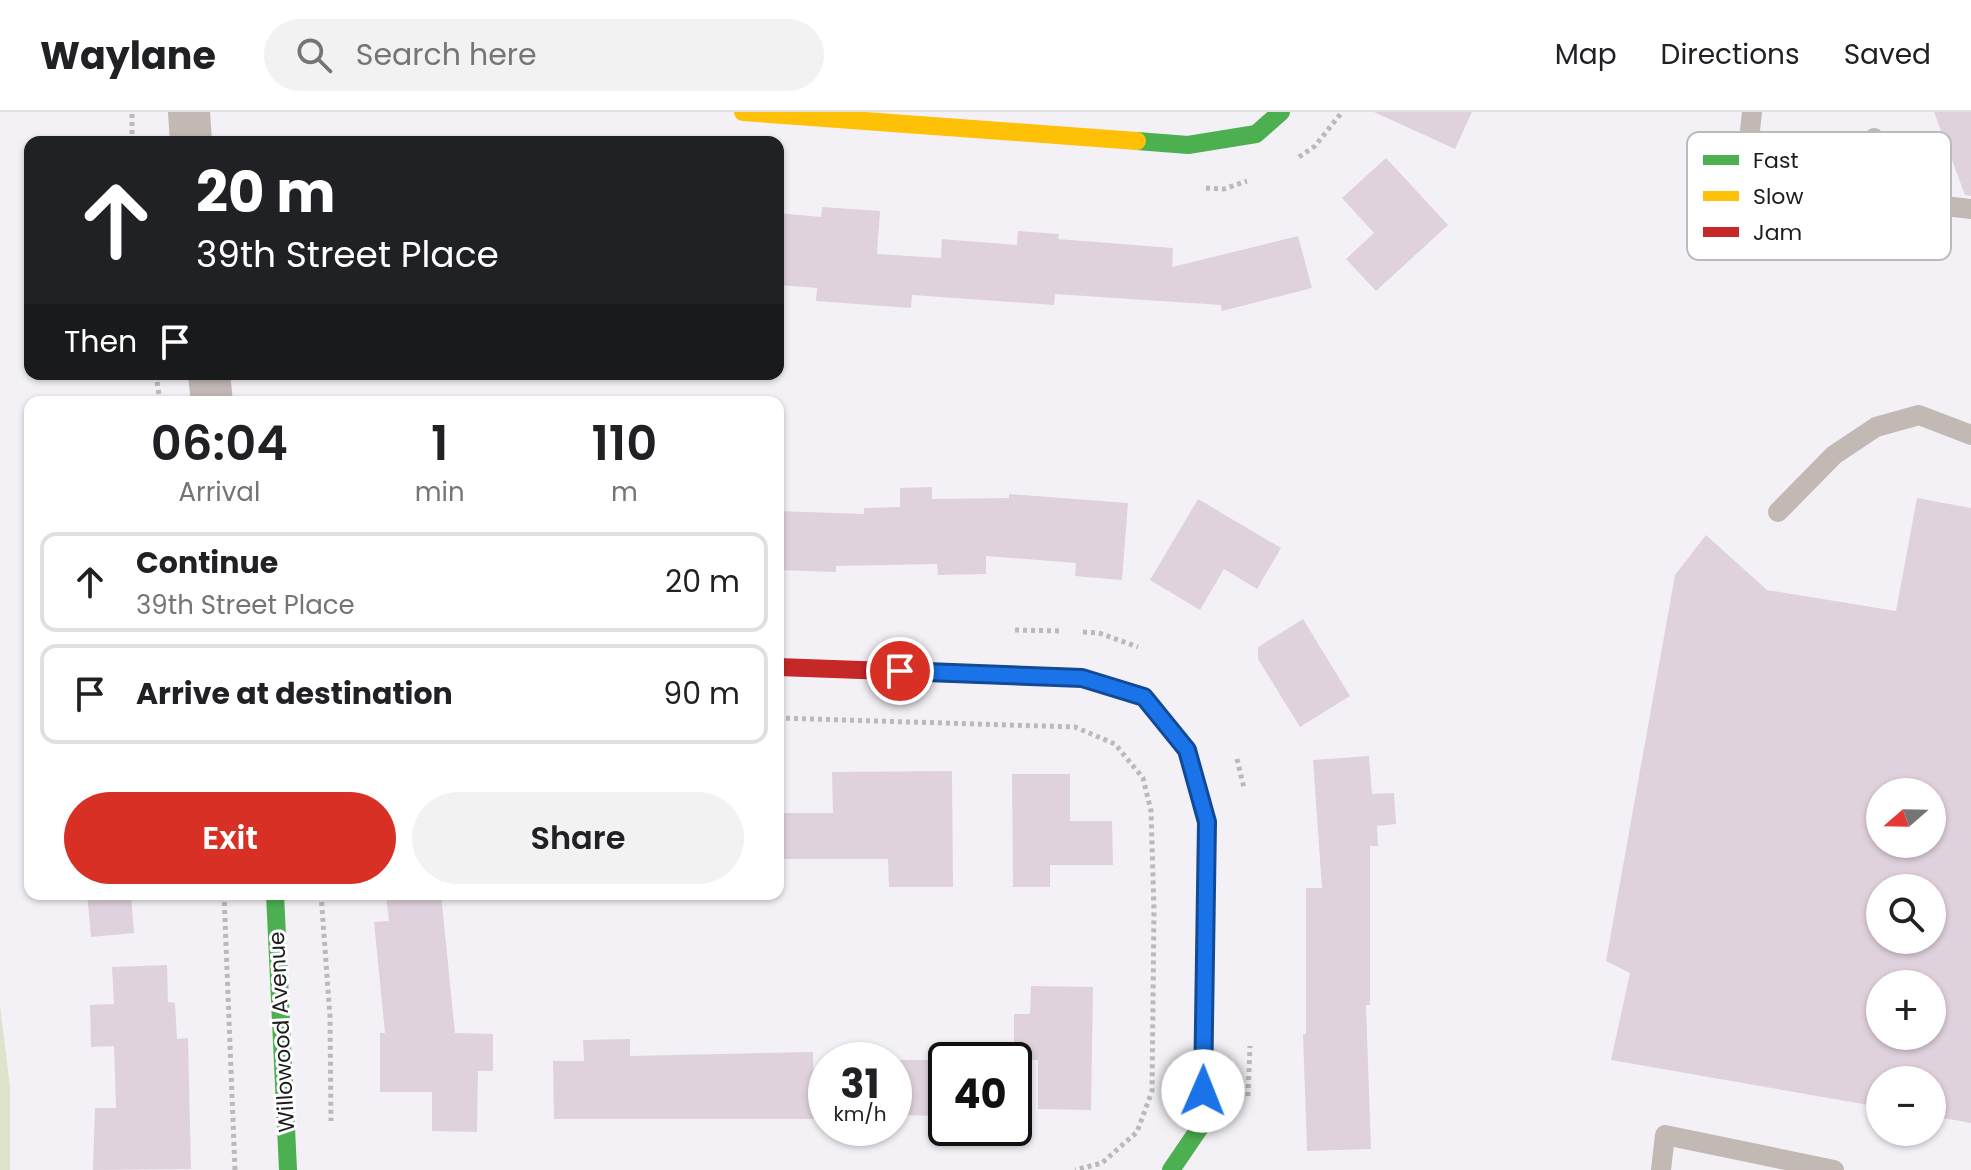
<!DOCTYPE html>
<html lang="en">
<head>
<meta charset="utf-8">
<style>
	:root { --surface:#fff; --page:#f2f2f2; --text:#202124; --muted:#757577; --line:#e0e0e0; --accent:#d93025 }
	body { margin:0; font-family:Poppins,sans-serif; background:var(--page); color:var(--text); height:100vh; display:flex; flex-direction:column; font-size:30px; white-space:nowrap }
	* { box-sizing:border-box; margin:0 }
	p { font-size:26px; color:var(--muted) }
	.icon { flex:none; width:44px; height:44px; fill:none; stroke:currentColor; stroke-width:2; stroke-linecap:round; stroke-linejoin:round }
	.map { position:relative; flex:1; overflow:hidden }
	.side { position:absolute; left:24px; top:284px; width:760px; height:504px; display:flex; flex-direction:column; background:var(--surface); border-radius:16px; box-shadow:0 2px 6px #0004 }
	.side>* { flex:none }
	.hud { position:absolute; left:24px; top:24px; width:760px; height:244px; border-radius:16px; box-shadow:0 2px 6px #0004; background:#202124; color:#fff; overflow:hidden }
	.needle { width:52px; rotate:250deg }
	.controls { position:absolute; left:1866px; top:666px; display:grid; gap:16px }
	.controls a { display:grid; place-items:center; width:80px; height:80px; border-radius:50%; background:var(--surface); box-shadow:0 2px 6px #0004; font-size:40px }
	.speed { position:absolute; left:808px; top:930px; display:flex; gap:16px; font-size:40px; font-weight:700; text-align:center }
	.speed>* { display:grid; place-content:center; width:104px; height:104px; border-radius:50%; background:var(--surface); box-shadow:0 2px 6px #0004; line-height:1 }
	.speed small { font-size:20px; font-weight:400 }
	.speed .limit { border:4px solid #111; border-radius:12px; background:#fff; color:#111 }
	.pin { position:absolute; display:grid; place-items:center; width:68px; height:68px; color:#fff; margin:-34px; border:4px solid #fff; border-radius:50%; box-shadow:0 2px 8px #0007 }
	.me { position:absolute; width:88px; margin:-44px; rotate:1deg; stroke-linejoin:round; filter:drop-shadow(0 0 6px #0008) }
	.turn { display:flex; align-items:center; gap:28px; height:168px; padding:0 40px; font-size:36px }
	.turn .icon { width:104px; height:104px; stroke-width:2.5 }
	.turn b { display:block; font-size:56px; line-height:68px }
	.then { display:flex; align-items:center; height:76px; padding:0 40px; background:#0003; gap:16px; font-size:30px }
	.eta { display:flex; justify-content:space-evenly; align-items:center; height:136px; text-align:center }
	.eta b { font-size:48px; font-weight:600; line-height:56px }
	.cta { display:flex; gap:16px; margin-top:auto; padding:16px 40px }
	.cta a { flex:1; height:92px; border-radius:48px; background:var(--accent); color:#fff; font-size:32px; font-weight:600; line-height:92px; text-align:center }
	.cta a+a { background:var(--page); color:var(--text) }
	ul { padding:0; list-style:none }
	li { display:flex; align-items:center; gap:24px; height:100px; margin:0 16px 12px; padding:0 24px; border:4px solid var(--line); border-radius:16px }
	li div { flex:1 }
	li b { display:block; font-size:30px }
	li em { font-style:normal }
	header { display:flex; align-items:center; gap:48px; box-sizing:border-box; height:112px; padding:0 40px; background:var(--surface); border-bottom:2px solid var(--line) }
	header strong { font-size:38px }
	nav { display:flex; gap:44px; margin-inline-start:auto; font-size:28px }
	.search { width:560px; height:72px; background:var(--page); display:flex; align-items:center; gap:20px; box-sizing:border-box; padding:0 28px; border-radius:44px; color:var(--muted); font-size:30px }
	.map>svg:first-child { display:block }
	.green { fill:#dee3cb }
	.building { fill:#e0d2dc; fill-rule:evenodd }
	.lines { fill:none; stroke-linecap:round; stroke-linejoin:round }
	.path { stroke:#beb9b7; stroke-width:5; stroke-dasharray:4 4; stroke-linecap:butt }
	.lane { stroke:#c2b9b5; stroke-width:20 }
	.street { stroke:#c2b9b5; stroke-width:42 }
	.fast { stroke:#4caf50; stroke-width:18 }
	.slow { stroke:#ffc107; stroke-width:18 }
	.jam { stroke:#c62828; stroke-width:18 }
	.route-casing { stroke:#114b97; stroke-width:20 }
	.route { stroke:#1a73e8; stroke-width:14 }
	.labels { text-anchor:middle; stroke-width:6; stroke-linejoin:round; paint-order:stroke }
	.street-label { font-size:22px; fill:#1e1c1f; stroke:#fff }
	.key { fill:#fff; stroke:#bcbbbc; stroke-width:2 }
	.key-label { font-size:22px; fill:#1e1c1f }
</style>
</head>
<body>
<header>
<strong>Waylane</strong>
<div class="search"><svg class="icon" aria-label="search" viewBox="0 0 24 24"><circle cx="10" cy="10" r="6"/><path d="M15 15l6 6"/></svg>Search here</div>
<nav><a>Map</a><a>Directions</a><a>Saved</a></nav>
</header>
<div class="map">
<svg width="1971" height="1058" viewBox="0 0 1971 1058">
	<rect width="100%" height="100%" fill="#f4f1f6"/>
	<polygon class="green" points="0,893 10,975 10,1058 0,1058"/>
	<g class="building">
		<polygon points="1374,0 1472,0 1455,37"/>
		<polygon points="1934,0 1971,0 1971,84 1965,83"/>
		<polygon points="1386,46 1448,113 1376,179 1346,147 1374,121 1342,86"/>
		<polygon points="822,95 880,99 877,142 941,146 942,127 1017,133 1018,119 1059,122 1058,127 1173,136 1172,155 1298,124 1312,176 1222,199 1221,193 1055,182 1054,193 912,183 911,196 816,189 817,176 778,173 778,101 821,105"/>
		<polygon points="932,375 932,387 1009,386 1009,382 1128,391 1122,468 1075,464 1076,451 986,444 986,462 938,463 937,452 836,454 836,460 778,458 778,399 864,402 864,396 900,395 900,376"/>
		<path d="M1917 386 1971 396V1011L1932 1004V968H1880V995L1611 948 1630 861 1606 849 1675 463 1706 423 1767 478 1896 499ZM1880 680H1932V732H1880ZM1880 776H1932V828H1880ZM1880 872H1932V924H1880Z"/>
		<polygon points="1198,387 1281,436 1257,477 1224,457 1200,498 1150,468"/>
		<polygon points="1303,507 1350,584 1300,615 1258,547 1258,535"/>
		<polygon points="1369,644 1372,682 1394,681 1396,712 1377,714 1378,734 1370,734 1370,893 1366,893 1371,1037 1307,1039 1303,922 1306,922 1306,776 1322,776 1313,648"/>
		<polygon points="952,659 953,775 889,775 888,747 778,747 778,701 833,701 832,660"/>
		<polygon points="1012,662 1070,662 1070,709 1112,709 1113,753 1050,753 1050,775 1013,775"/>
		<polygon points="87,782 131,782 134,821 91,825"/>
		<polygon points="386,782 441,782 455,921 493,922 493,959 478,959 477,1020 432,1019 432,980 380,980 380,921 385,921 374,810 389,809"/>
		<polygon points="167,853 168,890 175,891 177,927 188,926 191,1057 93,1058 95,996 116,996 114,934 91,935 90,893 114,892 112,855"/>
		<polygon points="1031,874 1093,875 1091,998 1038,997 1038,948 1014,948 1014,902 1030,902"/>
		<polygon points="630,927 630,944 813,940 814,1007 554,1007 553,949 584,949 583,928"/>
		<polygon points="894,948 946,948 946,1004 894,1003"/>
	</g>
	<g class="lines">
		<g class="path">
			<polyline points="132,30 132,0"/>
			<polyline points="556,30 597,30"/>
			<polyline points="1299,45 1315,34 1342,0"/>
			<polyline points="1206,76 1224,77 1247,69"/>
			<polyline points="156,262 160,290"/>
			<polyline points="1015,518 1061,519"/>
			<polyline points="1083,520 1099,521 1138,535"/>
			<polyline points="778,606 1075,615 1115,632 1143,666 1151,699 1154,798 1152,979 1137,1020 1102,1051 1075,1058"/>
			<polyline points="1237,647 1244,676"/>
			<polyline points="224,782 235,1058"/>
			<polyline points="321,782 330,905 331,1009"/>
			<polyline points="1248,984 1250,934"/>
		</g>
		<g class="lane">
			<polyline points="1752,0 1739,123 1759,137 1894,88 1971,97"/>
			<polyline points="1874,26 1894,88"/>
			<polyline points="1778,400 1834,343 1876,315 1919,303 1971,323"/>
			<polyline points="1661,1058 1665,1023 1834,1058"/>
		</g>
		<g class="street">
			<polyline points="189,0 191,30"/>
			<polyline points="209,262 212,290"/>
		</g>
		<g class="fast">
			<polyline points="1137,29 1188,33 1256,22 1281,0"/>
			<polyline points="1139,583 1144,585 1187,638 1207,710 1203,1011 1171,1058"/>
			<polyline points="275,782 288,1058"/>
		</g>
		<polyline class="slow" points="743,0 1137,29"/>
		<polyline class="jam" points="778,555 1082,566 1139,583"/>
	</g>
	<g class="lines">
		<defs>
			<polyline id="route" points="900,559 1082,566 1144,585 1187,638 1207,710 1203,979"/>
		</defs>
		<use href="#route" class="route-casing"/>
		<use href="#route" class="route"/>
	</g>
	<g class="labels">
		<g class="street-label">
			<text transform="translate(281 920) rotate(-93)" y="8">Willowood Avenue</text>
		</g>
	</g>
	<rect x="1687" y="20" width="264" height="128" rx="12" class="key"/>
	<rect x="1703" y="43" width="36" height="10" fill="#4caf50"/>
	<rect x="1703" y="79" width="36" height="10" fill="#ffc107"/>
	<rect x="1703" y="115" width="36" height="10" fill="#c62828"/>
	<g class="key-label">
		<text x="1753" y="56">Fast</text>
		<text x="1753" y="92">Slow</text>
		<text x="1753" y="128">Jam</text>
	</g>
</svg>
<div class="controls">
<a><svg class="needle" viewBox="-14 -14 28 28"><path d="M0-13l5 13h-10z" fill="#e53935"/><path d="M0 13l5-13h-10z" fill="#757577"/></svg></a>
<a><svg class="icon" aria-label="search" viewBox="0 0 24 24"><circle cx="10" cy="10" r="6"/><path d="M15 15l6 6"/></svg></a>
<a>+</a>
<a>−</a>
</div>
<div class="speed"><div>31<small>km/h</small></div><div class="limit">40</div></div>
<div class="pin" style="left:900px;top:559px;background:#d93025"><svg class="icon" aria-label="arrive" viewBox="0 0 24 24"><path d="M6 21V4h12l-3 4 3 4H6"/></svg></div>
<svg class="me" style="left:1203px;top:979px" viewBox="-20 -20 40 40"><circle r="19" fill="#fff"/><path d="M0-13L10 11 0 6-10 11z" fill="#1a73e8"/></svg>
<div class="hud">
<div class="turn"><svg class="icon" aria-label="ahead" viewBox="0 0 24 24"><path d="M12 20V5M6 11l6-6 6 6"/></svg><div><b>20 m</b>39th Street Place</div></div>
<div class="then">Then<svg class="icon" aria-label="arrive" viewBox="0 0 24 24"><path d="M6 21V4h12l-3 4 3 4H6"/></svg></div>
</div>
<section class="side">
<div class="eta">
<div><b>06:04</b><p>Arrival</p></div>
<div><b>1</b><p>min</p></div>
<div><b>110</b><p>m</p></div>
</div>
<ul>
<li><svg class="icon" aria-label="ahead" viewBox="0 0 24 24"><path d="M12 20V5M6 11l6-6 6 6"/></svg><div><b>Continue</b><p>39th Street Place</p></div><em>20 m</em></li>
<li><svg class="icon" aria-label="arrive" viewBox="0 0 24 24"><path d="M6 21V4h12l-3 4 3 4H6"/></svg><div><b>Arrive at destination</b></div><em>90 m</em></li>
</ul>
<div class="cta"><a>Exit</a><a>Share</a></div>
</section>
</div>
</body>
</html>
